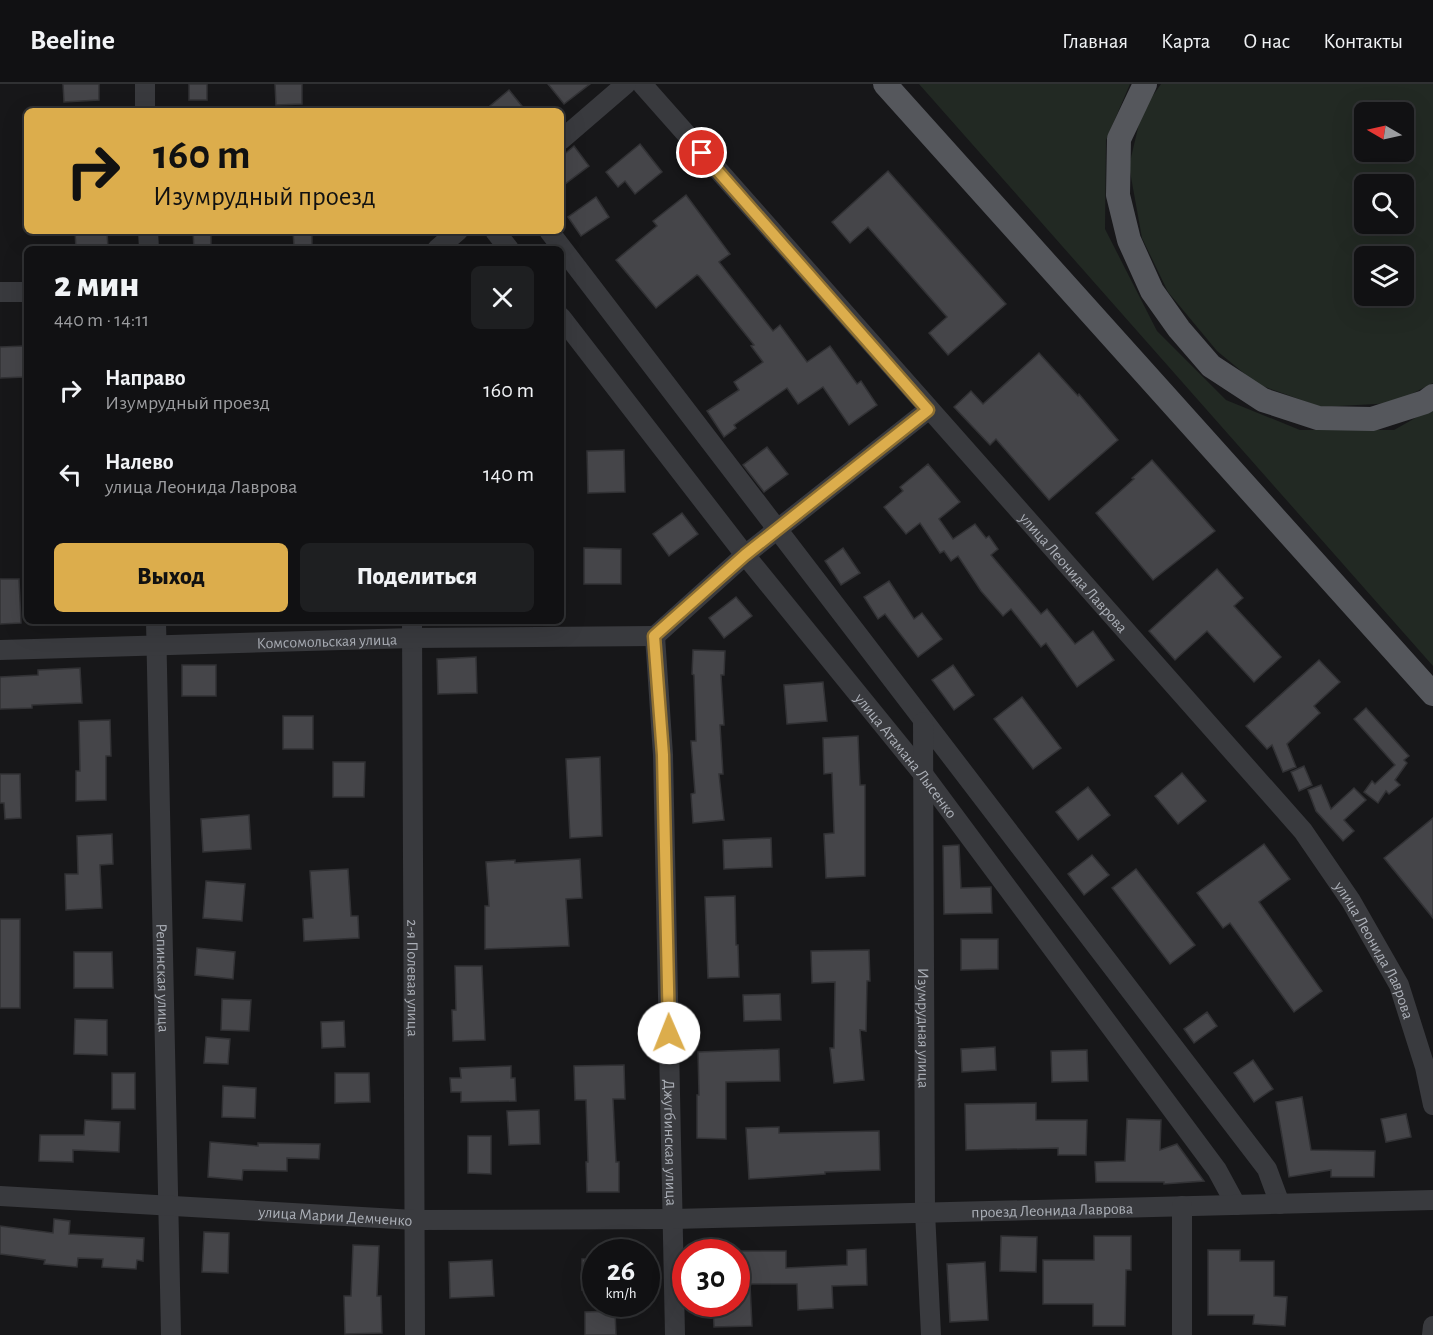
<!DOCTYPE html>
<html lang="ru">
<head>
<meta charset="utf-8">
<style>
	:root { --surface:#111113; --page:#1e1f21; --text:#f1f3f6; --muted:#9c9da0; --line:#303133; --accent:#dcad4c }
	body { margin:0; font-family:"Alegreya Sans",sans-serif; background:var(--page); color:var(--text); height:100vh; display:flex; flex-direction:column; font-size:22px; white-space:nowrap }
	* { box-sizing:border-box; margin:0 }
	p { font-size:20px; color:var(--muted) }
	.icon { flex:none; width:33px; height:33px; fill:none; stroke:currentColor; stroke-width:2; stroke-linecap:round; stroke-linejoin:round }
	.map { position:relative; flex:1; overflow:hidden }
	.drawer { position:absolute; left:24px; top:162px; width:540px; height:378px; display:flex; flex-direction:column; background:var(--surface); border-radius:9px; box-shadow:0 6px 24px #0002,0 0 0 2px var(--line) }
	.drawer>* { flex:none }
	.guide { position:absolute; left:24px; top:24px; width:540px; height:126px; border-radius:9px; box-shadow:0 6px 24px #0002,0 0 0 2px var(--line); background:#dcad4c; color:#111; overflow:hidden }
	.needle { width:39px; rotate:279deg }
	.controls { position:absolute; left:1354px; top:18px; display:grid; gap:12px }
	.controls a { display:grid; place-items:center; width:60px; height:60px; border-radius:9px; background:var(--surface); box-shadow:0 6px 24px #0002,0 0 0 2px var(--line); font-size:30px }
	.speed { position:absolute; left:582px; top:1155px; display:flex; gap:12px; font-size:30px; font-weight:700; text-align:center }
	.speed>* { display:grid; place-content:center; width:78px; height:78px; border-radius:50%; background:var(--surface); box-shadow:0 6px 24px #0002,0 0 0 2px var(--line); line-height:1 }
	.speed small { font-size:15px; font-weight:400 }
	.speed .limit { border:9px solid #d22; background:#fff; color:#111 }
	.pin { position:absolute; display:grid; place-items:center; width:51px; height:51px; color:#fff; margin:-26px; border:3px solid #fff; border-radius:50%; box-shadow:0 2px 6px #0007 }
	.me { position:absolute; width:66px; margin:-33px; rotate:359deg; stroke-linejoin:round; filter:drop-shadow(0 0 4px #0008) }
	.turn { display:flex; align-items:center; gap:21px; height:126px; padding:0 30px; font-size:27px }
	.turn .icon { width:78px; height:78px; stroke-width:2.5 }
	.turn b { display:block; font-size:42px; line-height:51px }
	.round { display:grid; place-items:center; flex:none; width:63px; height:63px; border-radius:9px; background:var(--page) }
	.headline { display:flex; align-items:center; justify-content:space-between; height:102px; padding:0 30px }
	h1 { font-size:36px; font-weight:800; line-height:45px }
	.primary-button { display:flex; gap:12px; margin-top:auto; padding:12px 30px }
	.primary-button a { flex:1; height:69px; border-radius:9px; background:var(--accent); color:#111; font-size:24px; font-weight:800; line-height:69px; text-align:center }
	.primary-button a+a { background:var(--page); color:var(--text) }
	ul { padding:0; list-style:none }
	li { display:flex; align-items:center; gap:18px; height:84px; padding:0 30px }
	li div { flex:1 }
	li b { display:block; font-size:22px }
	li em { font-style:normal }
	header { display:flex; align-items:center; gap:36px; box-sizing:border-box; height:84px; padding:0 30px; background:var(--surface); border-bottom:2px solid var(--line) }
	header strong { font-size:28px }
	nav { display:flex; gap:33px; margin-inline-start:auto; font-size:21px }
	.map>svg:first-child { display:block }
	.green { fill:#222923; fill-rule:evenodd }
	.building { fill:#454549; stroke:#323235; stroke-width:1.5 }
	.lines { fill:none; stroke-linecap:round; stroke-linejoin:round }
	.minor { stroke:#393a3e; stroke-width:20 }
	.major { stroke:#55575c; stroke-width:24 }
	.route-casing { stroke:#8f7031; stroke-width:15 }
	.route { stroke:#dcad4c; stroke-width:10 }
	.labels { text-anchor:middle; stroke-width:5; stroke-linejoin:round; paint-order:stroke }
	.street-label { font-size:16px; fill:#abafb7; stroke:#121214 }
</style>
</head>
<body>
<header>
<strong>Beeline</strong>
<nav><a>Главная</a><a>Карта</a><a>О нас</a><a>Контакты</a></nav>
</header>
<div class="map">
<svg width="1433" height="1251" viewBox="0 0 1433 1251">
	<rect width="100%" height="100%" fill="#171719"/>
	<g class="green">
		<polygon points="919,0 1130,0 1106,56 1105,145 1157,247 1226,316 1300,346 1394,346 1433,324 1433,582"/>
		<path d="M1161 0H1433V299L1394 319 1321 323 1257 300 1217 267 1168 208 1142 154 1129 82 1142 27ZM1365 28H1404V68H1365ZM1365 100H1404V140H1365ZM1365 172H1404V212H1365Z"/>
	</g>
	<g class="building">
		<polygon points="63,0 99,0 99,16 64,18"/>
		<rect x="189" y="0" width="18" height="16"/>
		<polygon points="275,0 302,0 302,20 276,21"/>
		<polygon points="548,0 590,0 564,20"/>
		<polygon points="509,6 526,27 484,27"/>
		<polygon points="640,60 662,88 635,110 625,97 618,103 606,88"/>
		<polygon points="574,62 589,82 561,103 561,73"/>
		<polygon points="888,87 1006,220 948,271 929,249 947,233 868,143 850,159 832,138"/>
		<polygon points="686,111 730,170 719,178 773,247 780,241 807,278 830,262 857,300 861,297 877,321 849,341 823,303 798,320 787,304 734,341 736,344 724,353 707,327 739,306 734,298 763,278 751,262 754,261 699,192 697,191 656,224 616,176 657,142 653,137"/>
		<polygon points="596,113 609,133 581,152 568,133"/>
		<polygon points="75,147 107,147 108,165 76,165"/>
		<polygon points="193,147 211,147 211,165 194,165"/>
		<polygon points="293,147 312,147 312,161 294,162"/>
		<polygon points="24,262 25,293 0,294 0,263"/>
		<polygon points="1039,269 1078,312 1079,310 1118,356 1049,416 996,355 990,361 954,323 971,307 983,320"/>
		<polygon points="767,363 788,390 764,408 743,381"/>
		<polygon points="624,366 625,408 588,409 587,367"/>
		<polygon points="1152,376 1215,447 1153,496 1096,429 1134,395 1132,394"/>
		<polygon points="928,380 960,418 939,435 953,455 975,440 986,454 989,452 998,465 991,471 1041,530 1047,525 1075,560 1093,547 1114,576 1077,603 1046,559 1041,563 1011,525 1003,532 981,507 958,472 951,477 944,467 940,469 920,439 906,450 884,423 903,407 900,403"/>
		<polygon points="682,429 698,450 669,472 653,450"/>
		<polygon points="584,464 621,465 621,500 584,500"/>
		<polygon points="843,464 860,489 841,501 825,477"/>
		<polygon points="1217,485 1243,514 1234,522 1281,573 1254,598 1207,547 1175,576 1149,547"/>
		<polygon points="0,495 19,495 21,539 0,540"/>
		<polygon points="889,497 914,535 922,529 942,555 918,573 885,530 878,535 864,513"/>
		<polygon points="736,513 752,532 724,554 709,534"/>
		<polygon points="693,566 725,567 724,591 721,591 724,641 720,641 723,690 719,690 724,736 693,739 691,710 695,709 691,657 696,657 694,591 692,590"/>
		<polygon points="476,573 477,609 438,610 437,575"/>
		<polygon points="1319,576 1340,598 1314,622 1320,629 1287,660 1296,683 1283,688 1272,661 1267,665 1246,642"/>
		<rect x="182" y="581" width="34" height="31"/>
		<polygon points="953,581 974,611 954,626 932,596"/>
		<polygon points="80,584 82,619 32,621 32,624 0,625 0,593 38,591 38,586"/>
		<polygon points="823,598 827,637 787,640 784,601"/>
		<polygon points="1022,613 1061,664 1033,685 994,635"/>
		<polygon points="1366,624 1409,672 1404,676 1407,679 1395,696 1400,701 1389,710 1386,707 1378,719 1364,708 1372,697 1375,700 1395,681 1354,635"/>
		<rect x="283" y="632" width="30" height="33"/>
		<polygon points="110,636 111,672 106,672 106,716 76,717 76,687 80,687 79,637"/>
		<polygon points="858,652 860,701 865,701 865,792 826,794 824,750 834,749 832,689 824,690 823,654"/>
		<polygon points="600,673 602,752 570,754 566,675"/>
		<polygon points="333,678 365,678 364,713 333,713"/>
		<polygon points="1304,682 1312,701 1299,707 1291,688"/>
		<polygon points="1182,689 1206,717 1178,740 1155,712"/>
		<polygon points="0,690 20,690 21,734 5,735 4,719 0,719"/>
		<polygon points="1321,701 1331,725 1354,704 1366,716 1344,736 1354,747 1343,757 1316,727 1308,706"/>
		<polygon points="1088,703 1110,731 1078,756 1056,728"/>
		<polygon points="249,731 251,765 203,768 201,735"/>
		<polygon points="1433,734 1433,834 1384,774"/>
		<polygon points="112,750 113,780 100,781 102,824 66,826 65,790 78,790 77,752"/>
		<polygon points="771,754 772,783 724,785 723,756"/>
		<polygon points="1264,760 1290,795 1259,818 1322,907 1294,928 1230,839 1223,844 1197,809"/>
		<polygon points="959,761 961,804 991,803 992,829 944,830 943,762"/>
		<polygon points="1092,771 1109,791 1084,811 1068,790"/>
		<polygon points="580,775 582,814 566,815 569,862 485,865 485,822 489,822 486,778 515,776 515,779"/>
		<polygon points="348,785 351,832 358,832 359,854 304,857 303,835 313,834 310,787"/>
		<polygon points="1136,785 1195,861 1170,880 1112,804"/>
		<polygon points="206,797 245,800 242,837 203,834"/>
		<polygon points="735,812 736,861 738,861 739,893 708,894 705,813"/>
		<rect x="0" y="835" width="20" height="89"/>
		<polygon points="961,855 998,855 998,885 961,886"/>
		<polygon points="197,864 235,868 233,895 195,891"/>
		<polygon points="869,866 870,897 867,897 866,947 860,946 864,996 834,999 830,964 834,964 835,898 812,899 811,867"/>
		<polygon points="74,868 112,868 113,904 74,904"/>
		<polygon points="455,882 482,882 485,956 453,957 452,926 456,926"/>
		<polygon points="780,910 781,936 744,937 743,911"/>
		<polygon points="222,915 251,916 249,947 221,946"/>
		<polygon points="1207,928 1217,942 1194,959 1184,945"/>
		<polygon points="75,935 107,936 107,971 74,970"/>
		<polygon points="344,937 345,963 322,964 321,938"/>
		<polygon points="206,953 230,955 228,980 204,979"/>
		<polygon points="995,963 996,986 962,988 961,965"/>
		<polygon points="779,965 780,997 726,998 726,1055 697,1054 697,1011 699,1011 698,968"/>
		<polygon points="1087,966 1088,997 1052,998 1051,967"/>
		<polygon points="1253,976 1273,1005 1254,1018 1234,989"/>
		<polygon points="624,981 625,1015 613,1015 616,1078 619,1078 619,1108 587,1108 586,1078 588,1078 586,1016 575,1016 574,982"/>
		<polygon points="511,982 511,994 515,994 516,1017 461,1018 461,1008 451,1008 450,994 461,994 460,984"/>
		<rect x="112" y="989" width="23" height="36"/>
		<polygon points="335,989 369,989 370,1018 335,1019"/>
		<polygon points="223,1002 256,1004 255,1034 222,1033"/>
		<polygon points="1302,1013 1311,1066 1375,1067 1374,1093 1331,1093 1331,1086 1289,1093 1276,1018"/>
		<polygon points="1036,1019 1036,1036 1087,1036 1086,1071 1058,1071 1058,1064 966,1066 965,1020"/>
		<polygon points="539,1026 540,1060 509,1061 507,1027"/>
		<polygon points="1406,1030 1411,1053 1386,1058 1381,1035"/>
		<polygon points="1127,1035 1161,1036 1160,1066 1177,1060 1204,1097 1164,1100 1164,1098 1096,1098 1095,1078 1125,1077"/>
		<polygon points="85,1036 120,1038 119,1068 73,1066 73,1078 39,1077 40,1051 84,1051"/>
		<polygon points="779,1043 779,1049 879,1047 880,1086 825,1088 825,1090 749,1095 746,1044"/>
		<polygon points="468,1052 491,1052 491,1090 468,1089"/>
		<polygon points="210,1058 258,1062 258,1059 320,1060 319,1075 287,1074 287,1087 243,1086 242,1096 208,1093"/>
		<polygon points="54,1135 70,1137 69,1150 144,1154 143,1177 137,1176 136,1185 102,1183 103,1175 78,1174 77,1183 44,1180 45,1176 0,1170 0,1142 53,1149"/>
		<polygon points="204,1148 229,1149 228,1189 202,1188"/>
		<polygon points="1001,1152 1037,1153 1036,1188 1000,1187"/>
		<polygon points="1094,1152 1131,1152 1131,1186 1126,1186 1125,1242 1093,1242 1093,1220 1043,1220 1043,1176 1094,1176"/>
		<polygon points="353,1161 379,1162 377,1212 381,1212 382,1249 345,1250 344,1212 351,1212"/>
		<polygon points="866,1165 867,1201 832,1202 833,1224 798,1226 797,1200 750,1200 752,1242 714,1243 713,1220 736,1220 736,1167 786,1167 786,1184 847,1181 847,1166"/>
		<polygon points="1208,1166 1240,1166 1240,1177 1274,1177 1274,1212 1287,1213 1285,1242 1253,1240 1254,1231 1208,1231"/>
		<rect x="582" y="1175" width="14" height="31"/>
		<polygon points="492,1176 494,1212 450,1214 449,1178"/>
		<polygon points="985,1178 988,1236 950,1238 947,1180"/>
		<polygon points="615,1227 616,1251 585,1251 585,1228"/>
	</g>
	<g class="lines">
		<g class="minor">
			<polyline points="145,0 145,27"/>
			<path id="s1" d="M642 0 1303 747 1351 817 1399 901 1425 983 1433 1021"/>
			<polyline points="561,56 626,0"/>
			<polyline points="148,147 149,165"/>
			<polyline points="495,147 509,165"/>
			<polyline points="549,147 1267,1085 1280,1120"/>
			<polyline points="437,165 458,147"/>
			<polyline points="0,208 27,208"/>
			<path id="s2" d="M561 233 745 471 923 690 1217 1086 1236 1121"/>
			<path id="s3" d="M156 537 171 1251"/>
			<path id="s4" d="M412 537 415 1251"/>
			<path id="s5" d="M655 552 663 671 675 1251"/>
			<polyline points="655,552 745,471 928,326"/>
			<path id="s6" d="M0 566 413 554 655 552"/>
			<path id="s7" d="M923 638 925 1128 931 1251"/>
			<path id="s8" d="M0 1112 414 1136 673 1135 1433 1116"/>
			<polyline points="1182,1251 1182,1122"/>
			<polyline points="1432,1251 1433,1242"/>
		</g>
		<g class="major">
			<polyline points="885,0 1433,610"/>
			<polyline points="1145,0 1119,55 1118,111 1129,156 1152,207 1179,245 1211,282 1263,316 1318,334 1372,335 1425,318 1433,312"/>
		</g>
	</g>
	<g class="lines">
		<defs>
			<polyline id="route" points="669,949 663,671 654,552 745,471 928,326 702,69"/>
		</defs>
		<use href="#route" class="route-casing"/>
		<use href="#route" class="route"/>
	</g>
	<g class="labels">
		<g class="street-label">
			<text dy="6" stroke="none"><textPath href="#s1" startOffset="652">улица Леонида Лаврова</textPath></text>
			<text dy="6" stroke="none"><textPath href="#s6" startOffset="327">Комсомольская улица</textPath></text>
			<text dy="6" stroke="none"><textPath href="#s2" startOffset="558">улица Атамана Лысенко</textPath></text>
			<text dy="6" stroke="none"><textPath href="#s1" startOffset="1137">улица Леонида Лаврова</textPath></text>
			<text dy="6" stroke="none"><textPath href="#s3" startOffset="357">Репинская улица</textPath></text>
			<text dy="6" stroke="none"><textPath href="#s4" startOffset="357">2-я Полевая улица</textPath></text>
			<text dy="6" stroke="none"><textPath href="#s7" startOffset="306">Изумрудная улица</textPath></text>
			<text dy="6" stroke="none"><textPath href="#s5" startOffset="507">Джугбинская улица</textPath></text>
			<text dy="6" stroke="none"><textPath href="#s8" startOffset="1053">проезд Леонида Лаврова</textPath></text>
			<text dy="6" stroke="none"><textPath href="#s8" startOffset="336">улица Марии Демченко</textPath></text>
		</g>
	</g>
</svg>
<div class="controls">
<a><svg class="needle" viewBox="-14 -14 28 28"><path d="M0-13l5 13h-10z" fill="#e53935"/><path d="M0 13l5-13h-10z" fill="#9c9da0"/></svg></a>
<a><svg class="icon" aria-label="search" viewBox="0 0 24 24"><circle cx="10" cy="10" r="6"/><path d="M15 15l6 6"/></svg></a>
<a><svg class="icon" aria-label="layers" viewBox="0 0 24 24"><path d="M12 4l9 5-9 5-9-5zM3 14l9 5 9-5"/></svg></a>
</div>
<div class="speed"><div>26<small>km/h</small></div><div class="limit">30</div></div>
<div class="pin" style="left:702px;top:69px;background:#d93025"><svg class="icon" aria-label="arrive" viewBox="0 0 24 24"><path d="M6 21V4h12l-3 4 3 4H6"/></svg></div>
<svg class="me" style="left:669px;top:949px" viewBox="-20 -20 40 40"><circle r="19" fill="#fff"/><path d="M0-13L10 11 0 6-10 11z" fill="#dcad4c"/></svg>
<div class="guide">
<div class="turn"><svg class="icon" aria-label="right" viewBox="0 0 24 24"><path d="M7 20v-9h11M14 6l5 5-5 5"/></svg><div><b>160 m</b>Изумрудный проезд</div></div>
</div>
<section class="drawer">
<div class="headline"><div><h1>2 мин</h1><p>440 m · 14:11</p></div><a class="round"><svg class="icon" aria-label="close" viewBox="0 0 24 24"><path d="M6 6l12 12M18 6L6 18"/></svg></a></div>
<ul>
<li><svg class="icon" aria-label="right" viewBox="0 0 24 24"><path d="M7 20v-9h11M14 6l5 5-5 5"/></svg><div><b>Направо</b><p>Изумрудный проезд</p></div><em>160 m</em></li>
<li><svg class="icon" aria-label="left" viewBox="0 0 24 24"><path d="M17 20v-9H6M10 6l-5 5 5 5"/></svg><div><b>Налево</b><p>улица Леонида Лаврова</p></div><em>140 m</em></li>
</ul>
<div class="primary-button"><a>Выход</a><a>Поделиться</a></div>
</section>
</div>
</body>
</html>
